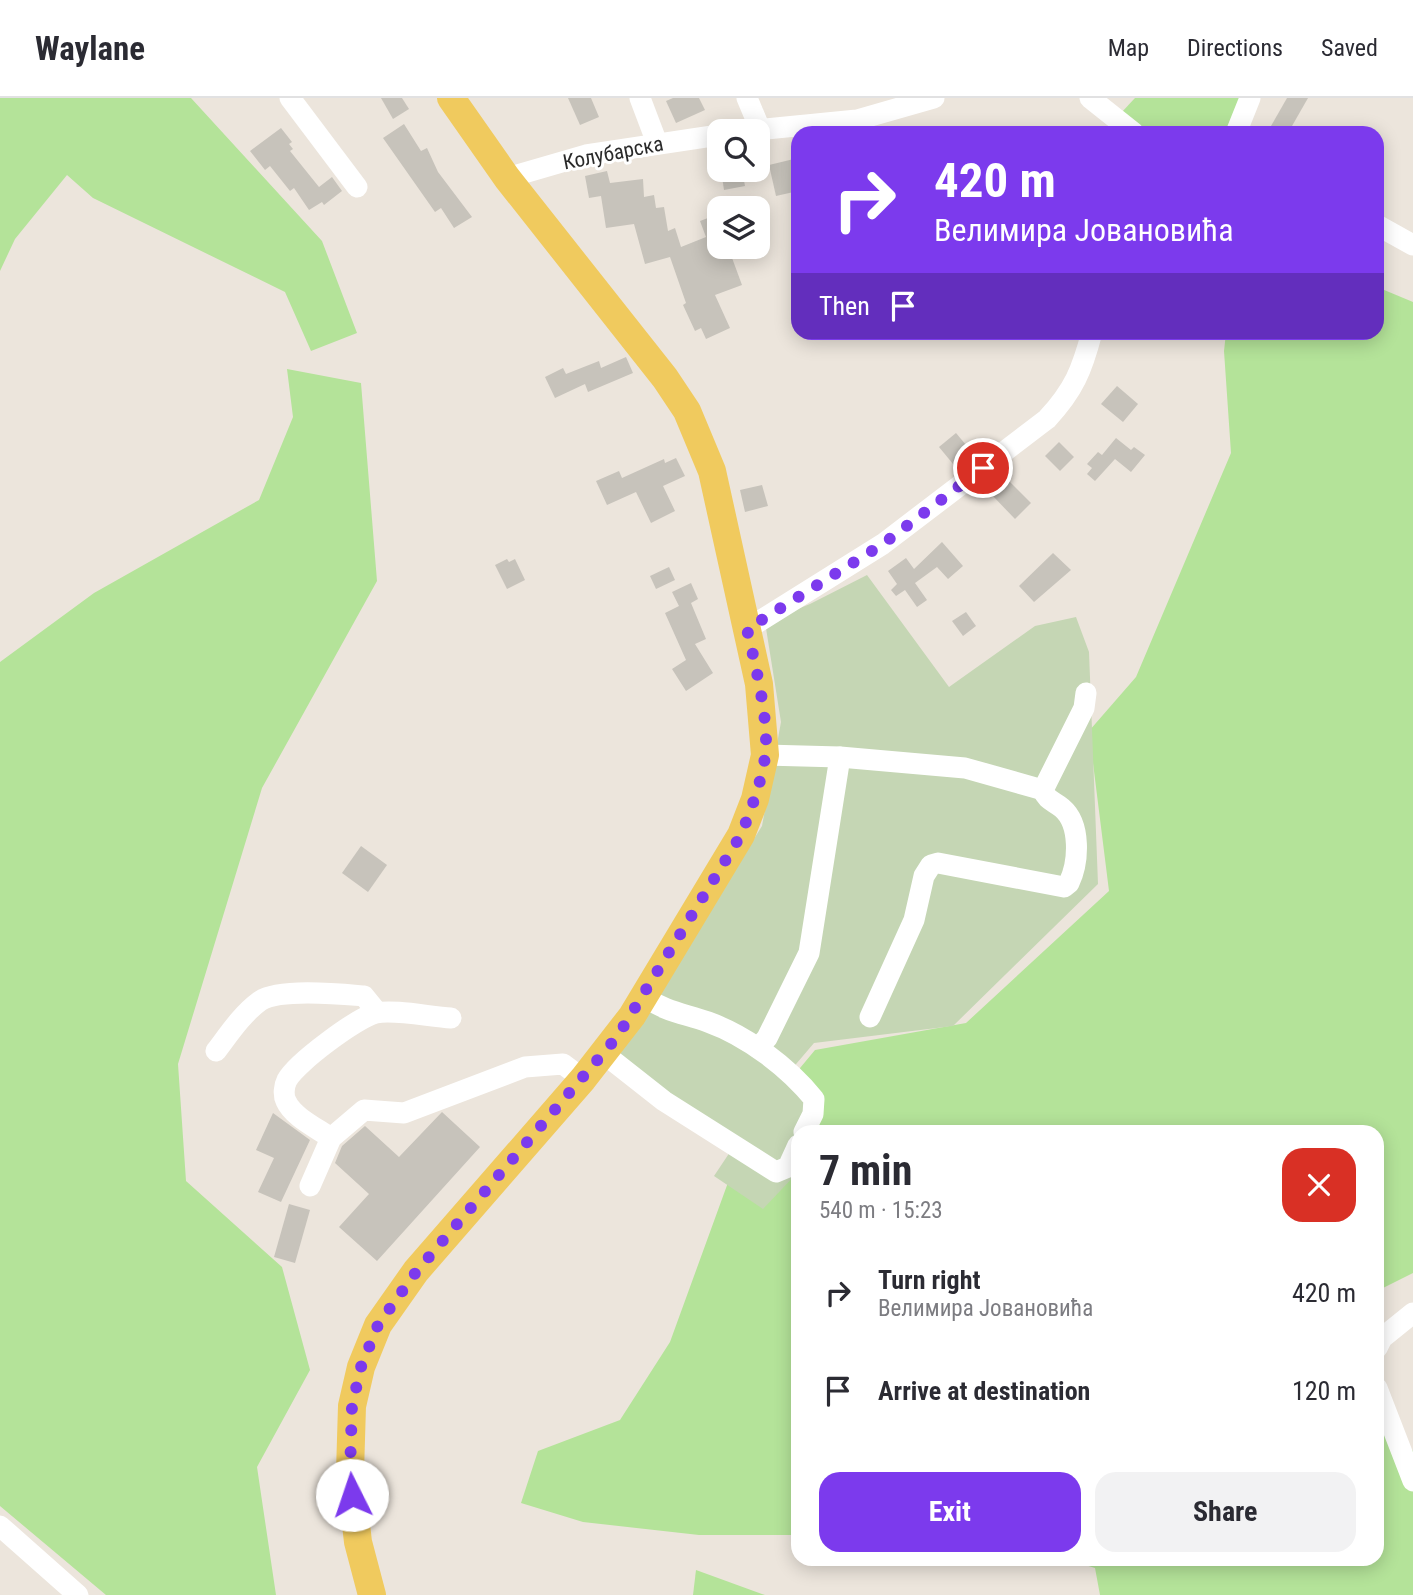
<!DOCTYPE html>
<html lang="en">
<head>
<meta charset="utf-8">
<style>
	:root { --surface:#fff; --page:#f2f2f3; --text:#2b2b33; --muted:#7c7c81; --line:#e1e1e2; --accent:#7c3aed }
	body { margin:0; font-family:"Roboto Condensed",sans-serif; background:var(--page); color:var(--text); height:100vh; display:flex; flex-direction:column; font-size:26px; white-space:nowrap }
	* { box-sizing:border-box; margin:0 }
	p { font-size:23px; color:var(--muted) }
	.icon { flex:none; width:38px; height:38px; fill:none; stroke:currentColor; stroke-width:2; stroke-linecap:round; stroke-linejoin:round }
	.map { position:relative; flex:1; overflow:hidden }
	.sheet { position:absolute; left:791px; top:1027px; width:593px; height:441px; display:flex; flex-direction:column; background:var(--surface); border-radius:21px; box-shadow:0 4px 18px #0003 }
	.sheet>* { flex:none }
	.hud { position:absolute; left:791px; top:28px; width:593px; height:214px; border-radius:21px; box-shadow:0 4px 18px #0003; background:#7c3aed; color:#fff; overflow:hidden }
	.tools { position:absolute; left:707px; top:21px; display:grid; gap:14px }
	.tools a { display:grid; place-items:center; width:63px; height:63px; border-radius:14px; background:var(--surface); box-shadow:0 4px 18px #0003; font-size:35px }
	.pin { position:absolute; display:grid; place-items:center; width:60px; height:60px; color:#fff; margin:-30px; border:4px solid #fff; border-radius:50%; box-shadow:0 2px 7px #0007 }
	.me { position:absolute; width:77px; margin:-38px; rotate:356deg; stroke-linejoin:round; filter:drop-shadow(0 0 5px #0008) }
	.turn { display:flex; align-items:center; gap:24px; height:147px; padding:0 28px; font-size:32px }
	.turn .icon { width:91px; height:91px; stroke-width:2.5 }
	.turn b { display:block; font-size:49px; line-height:60px }
	.then { display:flex; align-items:center; height:66px; padding:0 28px; background:#0003; gap:14px; font-size:26px }
	.round { display:grid; place-items:center; flex:none; width:74px; height:74px; border-radius:21px; background:var(--page) }
	.overview { display:flex; align-items:center; justify-content:space-between; height:119px; padding:0 28px }
	h1 { font-size:42px; font-weight:700; line-height:52px }
	.button { display:flex; gap:14px; margin-top:auto; padding:14px 28px }
	.button a { flex:1; height:80px; border-radius:21px; background:var(--accent); color:#fff; font-size:28px; font-weight:700; line-height:80px; text-align:center }
	.button a+a { background:var(--page); color:var(--text) }
	ul { padding:0; list-style:none }
	li { display:flex; align-items:center; gap:21px; height:98px; padding:0 28px }
	li div { flex:1 }
	li b { display:block; font-size:26px }
	li em { font-style:normal }
	header { display:flex; align-items:center; gap:42px; box-sizing:border-box; height:98px; padding:0 35px; background:var(--surface); border-bottom:2px solid var(--line) }
	header strong { font-size:33px }
	nav { display:flex; gap:38px; margin-inline-start:auto; font-size:24px }
	.map>svg:first-child { display:block }
	.green { fill:#b4e399 }
	.cemetery { fill:#c5d6b4 }
	.building { fill:#c7c3bb }
	.lines { fill:none; stroke-linecap:round; stroke-linejoin:round }
	.minor { stroke:#fff; stroke-width:21 }
	.major { stroke:#f0ca5e; stroke-width:28 }
	.route { stroke:#7c3aed; stroke-width:12; stroke-dasharray:0 21.6 }
	.labels { text-anchor:middle; stroke-width:6; stroke-linejoin:round; paint-order:stroke }
	.street-label { font-size:21px; fill:#2a2a2a; stroke:#fff }
</style>
</head>
<body>
<header>
<strong>Waylane</strong>
<nav><a>Map</a><a>Directions</a><a>Saved</a></nav>
</header>
<div class="map">
<svg width="1413" height="1497" viewBox="0 0 1413 1497">
	<rect width="100%" height="100%" fill="#ece5dc"/>
	<g class="green">
		<polygon points="0,0 191,0 322,143 357,235 311,253 285,194 93,100 67,77 15,141 0,173"/>
		<polygon points="1135,0 1245,0 1230,35 1144,35 1121,15"/>
		<polygon points="1377,189 1413,204 1413,1175 1377,1193 1377,1034 798,1034 798,1437 699,1437 583,1424 521,1405 538,1353 620,1322 670,1244 746,1035 815,952 966,925 1109,793 1089,633 1136,579 1231,355 1224,253 1226,235 1377,234"/>
		<polygon points="287,271 361,285 377,483 262,690 178,966 186,1083 282,1169 310,1272 257,1369 276,1497 106,1497 0,1408 0,564 94,495 259,402 293,319"/>
		<polygon points="1377,1323 1413,1353 1413,1497 1100,1497 1095,1470 1066,1461 1377,1461"/>
		<polygon points="696,1472 765,1497 693,1497"/>
	</g>
	<polygon class="cemetery" points="867,477 949,589 1035,528 1076,519 1089,554 1098,786 953,928 814,945 785,979 815,1004 798,1034 798,1074 763,1111 714,1078 732,1051 613,967 762,728 781,624 765,524 810,506"/>
	<g class="building">
		<polygon points="381,0 402,0 409,11 393,21"/>
		<polygon points="568,0 591,0 599,19 580,27"/>
		<polygon points="673,0 699,0 705,12 676,25 666,3"/>
		<polygon points="1287,0 1308,0 1288,35 1267,35"/>
		<polygon points="404,26 421,53 427,50 438,74 472,119 454,130 441,110 435,114 383,40"/>
		<polygon points="281,30 292,44 289,46 293,51 290,53 319,89 332,79 342,93 324,107 322,104 309,112 294,90 290,93 270,68 265,72 250,53"/>
		<polygon points="798,60 798,93 776,98 769,67"/>
		<polygon points="721,72 742,72 745,88 724,92"/>
		<polygon points="607,73 610,85 643,81 644,99 654,97 656,110 664,109 668,133 675,130 681,149 706,139 700,123 716,117 719,149 728,149 742,187 715,197 730,230 706,241 701,230 695,233 683,207 686,205 670,159 645,166 634,126 606,130 601,98 589,100 585,78"/>
		<polygon points="626,259 633,275 588,294 585,286 555,300 545,279 563,270 566,276 599,263 601,270"/>
		<polygon points="1117,288 1138,306 1123,324 1101,306"/>
		<polygon points="956,335 976,359 958,372 939,349"/>
		<polygon points="1116,340 1131,352 1134,349 1145,357 1131,374 1115,361 1095,383 1087,376 1092,370 1087,366 1098,354 1102,357"/>
		<polygon points="1059,344 1074,359 1060,373 1045,358"/>
		<polygon points="676,360 685,378 663,388 675,413 651,425 636,394 607,407 596,383 619,373 622,380 664,361 665,365"/>
		<polygon points="1005,379 1031,405 1015,421 989,394"/>
		<polygon points="762,387 768,408 745,414 740,392"/>
		<polygon points="942,444 963,468 948,481 937,469 915,485 927,502 917,509 905,492 896,498 891,492 897,486 888,473 906,460 914,471"/>
		<polygon points="1053,455 1071,472 1034,504 1019,488"/>
		<polygon points="507,461 509,464 515,461 525,482 507,491 495,467"/>
		<polygon points="669,469 675,482 656,491 650,478"/>
		<polygon points="691,485 698,501 691,505 706,541 695,546 713,575 686,593 672,571 686,562 665,515 679,508 672,494"/>
		<polygon points="966,514 976,528 963,538 952,523"/>
		<polygon points="361,748 387,767 368,794 342,775"/>
		<polygon points="442,1014 480,1049 377,1163 339,1129 369,1096 335,1065 342,1048 365,1028 399,1059"/>
		<polygon points="273,1015 310,1042 281,1104 258,1094 274,1060 256,1052"/>
		<polygon points="289,1106 310,1112 295,1165 274,1159"/>
	</g>
	<g class="lines">
		<g class="minor">
			<polyline points="290,0 357,89"/>
			<polyline points="640,0 657,45"/>
			<polyline points="747,0 760,31"/>
			<polyline points="1090,0 1134,35"/>
			<polyline points="746,33 857,22 934,0"/>
			<polyline points="1236,35 1250,0"/>
			<polyline points="507,80 586,57 719,37"/>
			<polyline points="1377,127 1413,147"/>
			<path d="M747 531 883 446 1047 321C1074 292 1082 272 1092 234"/>
			<polyline points="765,657 840,659 965,670 1043,692"/>
			<path d="M643 898C666 914 682 915 708 924 747 938 788 969 814 1001L813 1016 804 1034"/>
			<path d="M870 919 914 822 924 778 931 767 938 765 1064 789 1069 785C1079 764 1081 726 1062 710 1054 703 1047 703 1043 692L1084 610 1086 595"/>
			<polyline points="758,950 767,940 809,855 840,659"/>
			<path d="M216 953C229 936 242 916 260 903 280 890 340 896 364 898L377 914"/>
			<polyline points="603,955 664,1003 776,1074 788,1069 798,1047"/>
			<path d="M331 1040C317 1030 293 1019 286 1003 283 997 284 988 287 982 296 965 358 919 376 915 394 911 431 919 451 920"/>
			<polyline points="310,1088 331,1040 364,1012 404,1015 525,969 563,966 583,981"/>
			<polyline points="1377,1250 1382,1240 1413,1215"/>
			<polyline points="1377,1290 1413,1383"/>
			<polyline points="0,1428 78,1497"/>
		</g>
		<polyline class="major" points="372,1497 358,1444 350,1374 352,1308 361,1269 378,1227 416,1173 583,981 632,918 741,737 755,701 765,657 759,586 712,373 687,313 665,280 507,80 451,0"/>
	</g>
	<g class="lines">
		<path class="route" d="M352 1397 350 1374 352 1308 361 1269 378 1227 416 1174 617 939 741 737C751 711 761 686 765 659 770 624 755 566 747 531L883 446 983 370"/>
	</g>
	<g class="labels">
		<g class="street-label">
			<text transform="translate(613 55) rotate(-11)" y="7">Колубарска</text>
		</g>
	</g>
</svg>
<div class="tools">
<a><svg class="icon" aria-label="search" viewBox="0 0 24 24"><circle cx="10" cy="10" r="6"/><path d="M15 15l6 6"/></svg></a>
<a><svg class="icon" aria-label="layers" viewBox="0 0 24 24"><path d="M12 4l9 5-9 5-9-5zM3 14l9 5 9-5"/></svg></a>
</div>
<div class="pin" style="left:983px;top:370px;background:#d93025"><svg class="icon" aria-label="arrive" viewBox="0 0 24 24"><path d="M6 21V4h12l-3 4 3 4H6"/></svg></div>
<svg class="me" style="left:352px;top:1397px" viewBox="-20 -20 40 40"><circle r="19" fill="#fff"/><path d="M0-13L10 11 0 6-10 11z" fill="#7c3aed"/></svg>
<div class="hud">
<div class="turn"><svg class="icon" aria-label="right" viewBox="0 0 24 24"><path d="M7 20v-9h11M14 6l5 5-5 5"/></svg><div><b>420 m</b>Велимира Јовановића</div></div>
<div class="then">Then<svg class="icon" aria-label="arrive" viewBox="0 0 24 24"><path d="M6 21V4h12l-3 4 3 4H6"/></svg></div>
</div>
<section class="sheet">
<div class="overview"><div><h1>7 min</h1><p>540 m · 15:23</p></div><a class="round" style="background:#d93025;color:#fff"><svg class="icon" aria-label="close" viewBox="0 0 24 24"><path d="M6 6l12 12M18 6L6 18"/></svg></a></div>
<ul>
<li><svg class="icon" aria-label="right" viewBox="0 0 24 24"><path d="M7 20v-9h11M14 6l5 5-5 5"/></svg><div><b>Turn right</b><p>Велимира Јовановића</p></div><em>420 m</em></li>
<li><svg class="icon" aria-label="arrive" viewBox="0 0 24 24"><path d="M6 21V4h12l-3 4 3 4H6"/></svg><div><b>Arrive at destination</b></div><em>120 m</em></li>
</ul>
<div class="button"><a>Exit</a><a>Share</a></div>
</section>
</div>
</body>
</html>
